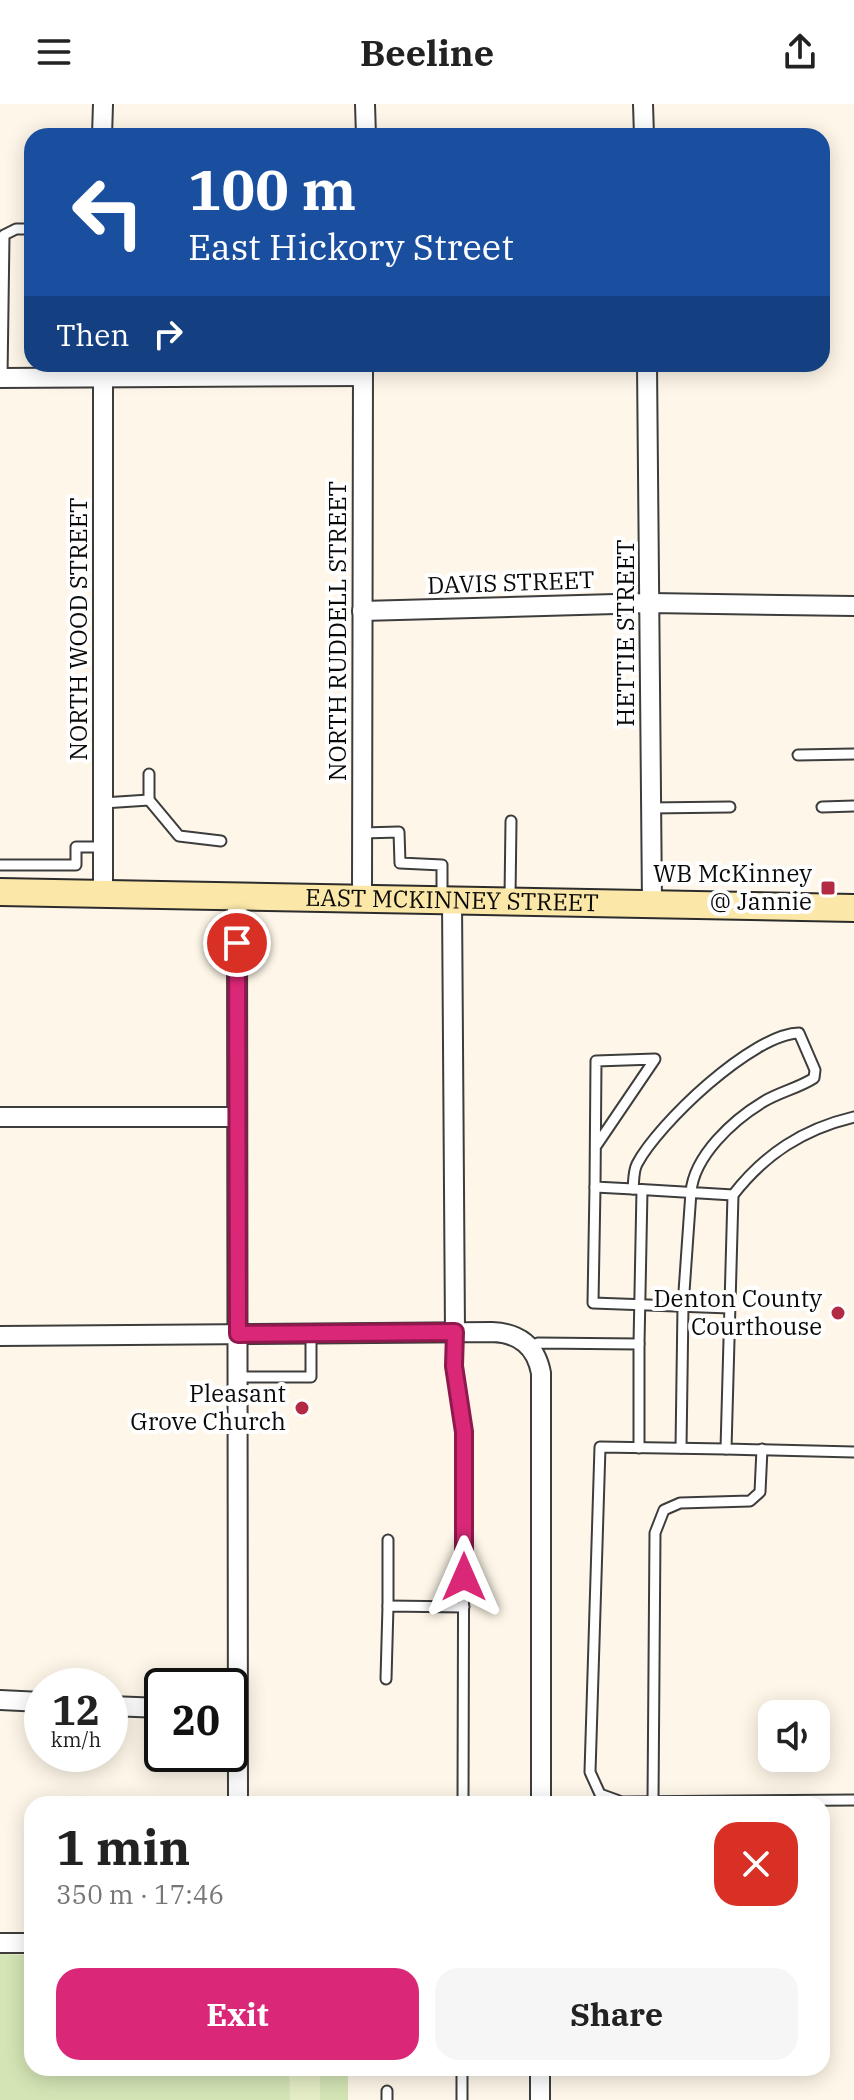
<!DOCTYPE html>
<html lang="en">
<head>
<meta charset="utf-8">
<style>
	:root { --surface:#fff; --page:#f6f6f6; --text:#222; --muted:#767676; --accent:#db2777 }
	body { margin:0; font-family:"IBM Plex Serif",serif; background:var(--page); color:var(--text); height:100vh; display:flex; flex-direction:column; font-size:30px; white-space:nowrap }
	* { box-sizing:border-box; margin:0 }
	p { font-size:26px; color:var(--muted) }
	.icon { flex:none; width:44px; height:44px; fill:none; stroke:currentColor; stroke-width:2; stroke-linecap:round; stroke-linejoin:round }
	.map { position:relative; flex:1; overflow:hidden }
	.side { position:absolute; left:24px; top:1692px; width:806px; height:280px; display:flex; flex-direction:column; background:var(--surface); border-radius:24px; box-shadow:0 4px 20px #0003 }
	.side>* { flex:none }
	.guide { position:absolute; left:24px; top:24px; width:806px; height:244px; border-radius:24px; box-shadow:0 4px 20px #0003; background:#1a4fa0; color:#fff; overflow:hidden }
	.tools { position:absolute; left:758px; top:1596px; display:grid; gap:16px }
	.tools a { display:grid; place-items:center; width:72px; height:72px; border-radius:16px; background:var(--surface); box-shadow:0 4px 20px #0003; font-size:40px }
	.speed { position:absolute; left:24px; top:1564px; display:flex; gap:16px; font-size:40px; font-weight:700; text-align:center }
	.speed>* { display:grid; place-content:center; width:104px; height:104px; border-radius:50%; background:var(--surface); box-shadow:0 4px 20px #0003; line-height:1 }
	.speed small { font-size:20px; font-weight:400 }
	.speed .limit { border:4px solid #111; border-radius:12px; background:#fff; color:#111 }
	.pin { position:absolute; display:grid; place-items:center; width:68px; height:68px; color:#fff; margin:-34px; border:4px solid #fff; border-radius:50%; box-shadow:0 2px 8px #0007 }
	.me { position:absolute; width:88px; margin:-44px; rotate:0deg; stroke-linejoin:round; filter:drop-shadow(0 0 6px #0008) }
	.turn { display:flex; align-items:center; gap:28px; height:168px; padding:0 32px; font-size:36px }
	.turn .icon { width:104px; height:104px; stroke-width:2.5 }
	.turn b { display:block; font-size:56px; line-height:68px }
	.then { display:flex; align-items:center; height:76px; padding:0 32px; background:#0003; gap:16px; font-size:30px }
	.round { display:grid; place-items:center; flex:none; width:84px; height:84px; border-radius:24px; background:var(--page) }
	.head { display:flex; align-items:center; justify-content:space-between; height:136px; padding:0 32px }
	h1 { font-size:48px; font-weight:700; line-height:60px }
	.button { display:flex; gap:16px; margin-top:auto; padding:16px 32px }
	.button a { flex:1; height:92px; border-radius:24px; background:var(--accent); color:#fff; font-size:32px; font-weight:700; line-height:92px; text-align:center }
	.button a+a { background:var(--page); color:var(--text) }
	header { display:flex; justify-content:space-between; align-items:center; height:104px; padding:0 32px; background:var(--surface); font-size:36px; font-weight:700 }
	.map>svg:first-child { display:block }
	.green { fill:#d4e5b5 }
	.pitch { fill:#e5edc6 }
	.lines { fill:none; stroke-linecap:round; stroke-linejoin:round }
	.lane-casing { stroke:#3d3d3d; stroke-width:13 }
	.street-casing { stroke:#3d3d3d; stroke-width:22 }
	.secondary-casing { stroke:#2c2c2c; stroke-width:30 }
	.lane { stroke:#fff; stroke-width:9 }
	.street { stroke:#fff; stroke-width:18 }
	.secondary { stroke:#fbe7a7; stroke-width:26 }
	.route-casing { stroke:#8e194d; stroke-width:20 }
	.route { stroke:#db2777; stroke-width:14 }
	.poi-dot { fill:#b22b42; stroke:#fff; stroke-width:3 }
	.labels { text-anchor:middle; stroke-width:8; stroke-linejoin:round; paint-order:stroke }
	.street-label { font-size:24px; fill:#0a0a0a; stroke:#fff }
	.poi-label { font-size:24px; fill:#0a0a0a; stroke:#fff; text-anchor:end }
</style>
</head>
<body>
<header><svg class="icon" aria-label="menu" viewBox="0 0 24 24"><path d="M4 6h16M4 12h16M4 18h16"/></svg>Beeline<svg class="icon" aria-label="share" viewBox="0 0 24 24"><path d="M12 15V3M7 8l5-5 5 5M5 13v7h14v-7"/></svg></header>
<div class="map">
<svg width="854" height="1996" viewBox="0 0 854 1996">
	<rect width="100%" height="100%" fill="#fef7e9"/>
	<polygon class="green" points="0,1850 32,1851 32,1964 348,1964 348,1996 0,1996"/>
	<polygon class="pitch" points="289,1964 320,1964 320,1996 290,1996"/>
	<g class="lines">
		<defs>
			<g id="lane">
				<polyline points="2,274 4,131 16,125 32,125"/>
				<polyline points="798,651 854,650"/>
				<polyline points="149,670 149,696"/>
				<polyline points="103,699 149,696 179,732 221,737"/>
				<polyline points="822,703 854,702"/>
				<polyline points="650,704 730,703"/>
				<polyline points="362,729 399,728 400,759 442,761 442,795"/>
				<polyline points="0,761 76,761 76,743 103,743"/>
				<polyline points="510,793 511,717"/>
				<path d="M854 1013C803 1025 765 1050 733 1091L726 1345 854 1348"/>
				<polyline points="596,1042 655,955 596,957 595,1083 633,1085"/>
				<polyline points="595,1083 593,1199 730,1204"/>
				<polyline points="455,1228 454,1262 464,1328 463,1700"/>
				<polyline points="639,1240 642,1086"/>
				<polyline points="531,1243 538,1239 639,1240 639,1344"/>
				<polyline points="238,1273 311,1273 311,1229"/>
				<path d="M681 1344 683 1202 691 1088C694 1052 733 1016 763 998 779 988 799 984 814 974L815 966 799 929C752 930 658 1020 637 1060 633 1068 634 1077 633 1085L733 1091"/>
				<polyline points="726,1345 600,1343 590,1668 600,1690 622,1698 854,1696"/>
				<polyline points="388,1436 388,1502"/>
				<polyline points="386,1575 388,1502 464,1503"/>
				<polyline points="653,1697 655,1429 664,1406 680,1399 750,1397 760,1388 762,1345"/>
				<polyline points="387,1987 387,1996"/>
				<polyline points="462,1996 462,1964"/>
			</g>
			<g id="street">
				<polyline points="365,0 366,32"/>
				<polyline points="643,0 644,32"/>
				<polyline points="102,32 103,0"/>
				<polyline points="103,260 103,789"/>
				<polyline points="647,260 652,799"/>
				<polyline points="0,274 363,272"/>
				<polyline points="362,507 651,499 854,502"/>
				<polyline points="237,792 238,1700"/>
				<polyline points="362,794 363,260"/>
				<polyline points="452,796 455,1228"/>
				<polyline points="0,1013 236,1013"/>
				<path d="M0 1232 492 1228C519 1229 536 1242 541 1269V1700"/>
				<polyline points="0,1596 42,1598"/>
				<polyline points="110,1602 162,1604"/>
				<polyline points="0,1839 32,1839"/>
				<polyline points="540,1996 540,1964"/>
			</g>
			<g id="secondary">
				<path id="s1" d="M0 788 854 804"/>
			</g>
		</defs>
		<use href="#lane" class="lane-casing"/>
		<use href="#street" class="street-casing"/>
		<use href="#secondary" class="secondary-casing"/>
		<use href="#lane" class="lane"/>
		<use href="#street" class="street"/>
		<use href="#secondary" class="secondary"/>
	</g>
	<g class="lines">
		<defs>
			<polyline id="route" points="237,839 238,1230 455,1228 454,1262 464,1328 464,1473"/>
		</defs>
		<use href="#route" class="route-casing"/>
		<use href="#route" class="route"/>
	</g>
	<g class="poi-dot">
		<rect x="820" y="776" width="16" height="16" rx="4"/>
		<circle cx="838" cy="1209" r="8"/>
		<circle cx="302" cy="1304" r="8"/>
	</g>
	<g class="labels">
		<g class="street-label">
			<text transform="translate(511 479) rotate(-2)" y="8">DAVIS STREET</text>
			<text transform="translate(79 525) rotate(-90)" y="8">NORTH WOOD STREET</text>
			<text transform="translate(338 527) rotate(-90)" y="8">NORTH RUDDELL STREET</text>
			<text transform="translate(626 529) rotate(-90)" y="8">HETTIE STREET</text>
			<text dy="8" stroke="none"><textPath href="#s1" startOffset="452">EAST MCKINNEY STREET</textPath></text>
		</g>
		<g class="poi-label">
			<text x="812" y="778">WB McKinney<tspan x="812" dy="28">@ Jannie</tspan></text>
			<text x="822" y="1203">Denton County<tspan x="822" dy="28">Courthouse</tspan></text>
			<text x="286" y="1298">Pleasant<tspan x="286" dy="28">Grove Church</tspan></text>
		</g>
	</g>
</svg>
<div class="tools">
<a><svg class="icon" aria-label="sound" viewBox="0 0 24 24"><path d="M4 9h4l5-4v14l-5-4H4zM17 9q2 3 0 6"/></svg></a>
</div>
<div class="speed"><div>12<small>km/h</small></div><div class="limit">20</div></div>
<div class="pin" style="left:237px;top:839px;background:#d93025"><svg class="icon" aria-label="arrive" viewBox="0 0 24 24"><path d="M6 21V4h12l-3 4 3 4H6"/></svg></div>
<svg class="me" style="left:464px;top:1473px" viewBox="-20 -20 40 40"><path d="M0-17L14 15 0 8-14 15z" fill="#db2777" stroke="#fff" stroke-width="4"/></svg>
<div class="guide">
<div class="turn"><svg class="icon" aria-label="left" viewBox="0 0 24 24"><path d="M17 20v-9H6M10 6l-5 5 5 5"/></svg><div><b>100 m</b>East Hickory Street</div></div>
<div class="then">Then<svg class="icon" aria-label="right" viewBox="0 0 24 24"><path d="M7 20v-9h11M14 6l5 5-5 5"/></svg></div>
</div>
<section class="side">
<div class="head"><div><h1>1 min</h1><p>350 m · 17:46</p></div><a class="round" style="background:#d93025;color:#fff"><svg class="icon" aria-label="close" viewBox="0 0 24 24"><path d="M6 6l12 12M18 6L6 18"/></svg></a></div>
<div class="button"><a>Exit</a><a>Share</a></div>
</section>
</div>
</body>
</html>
